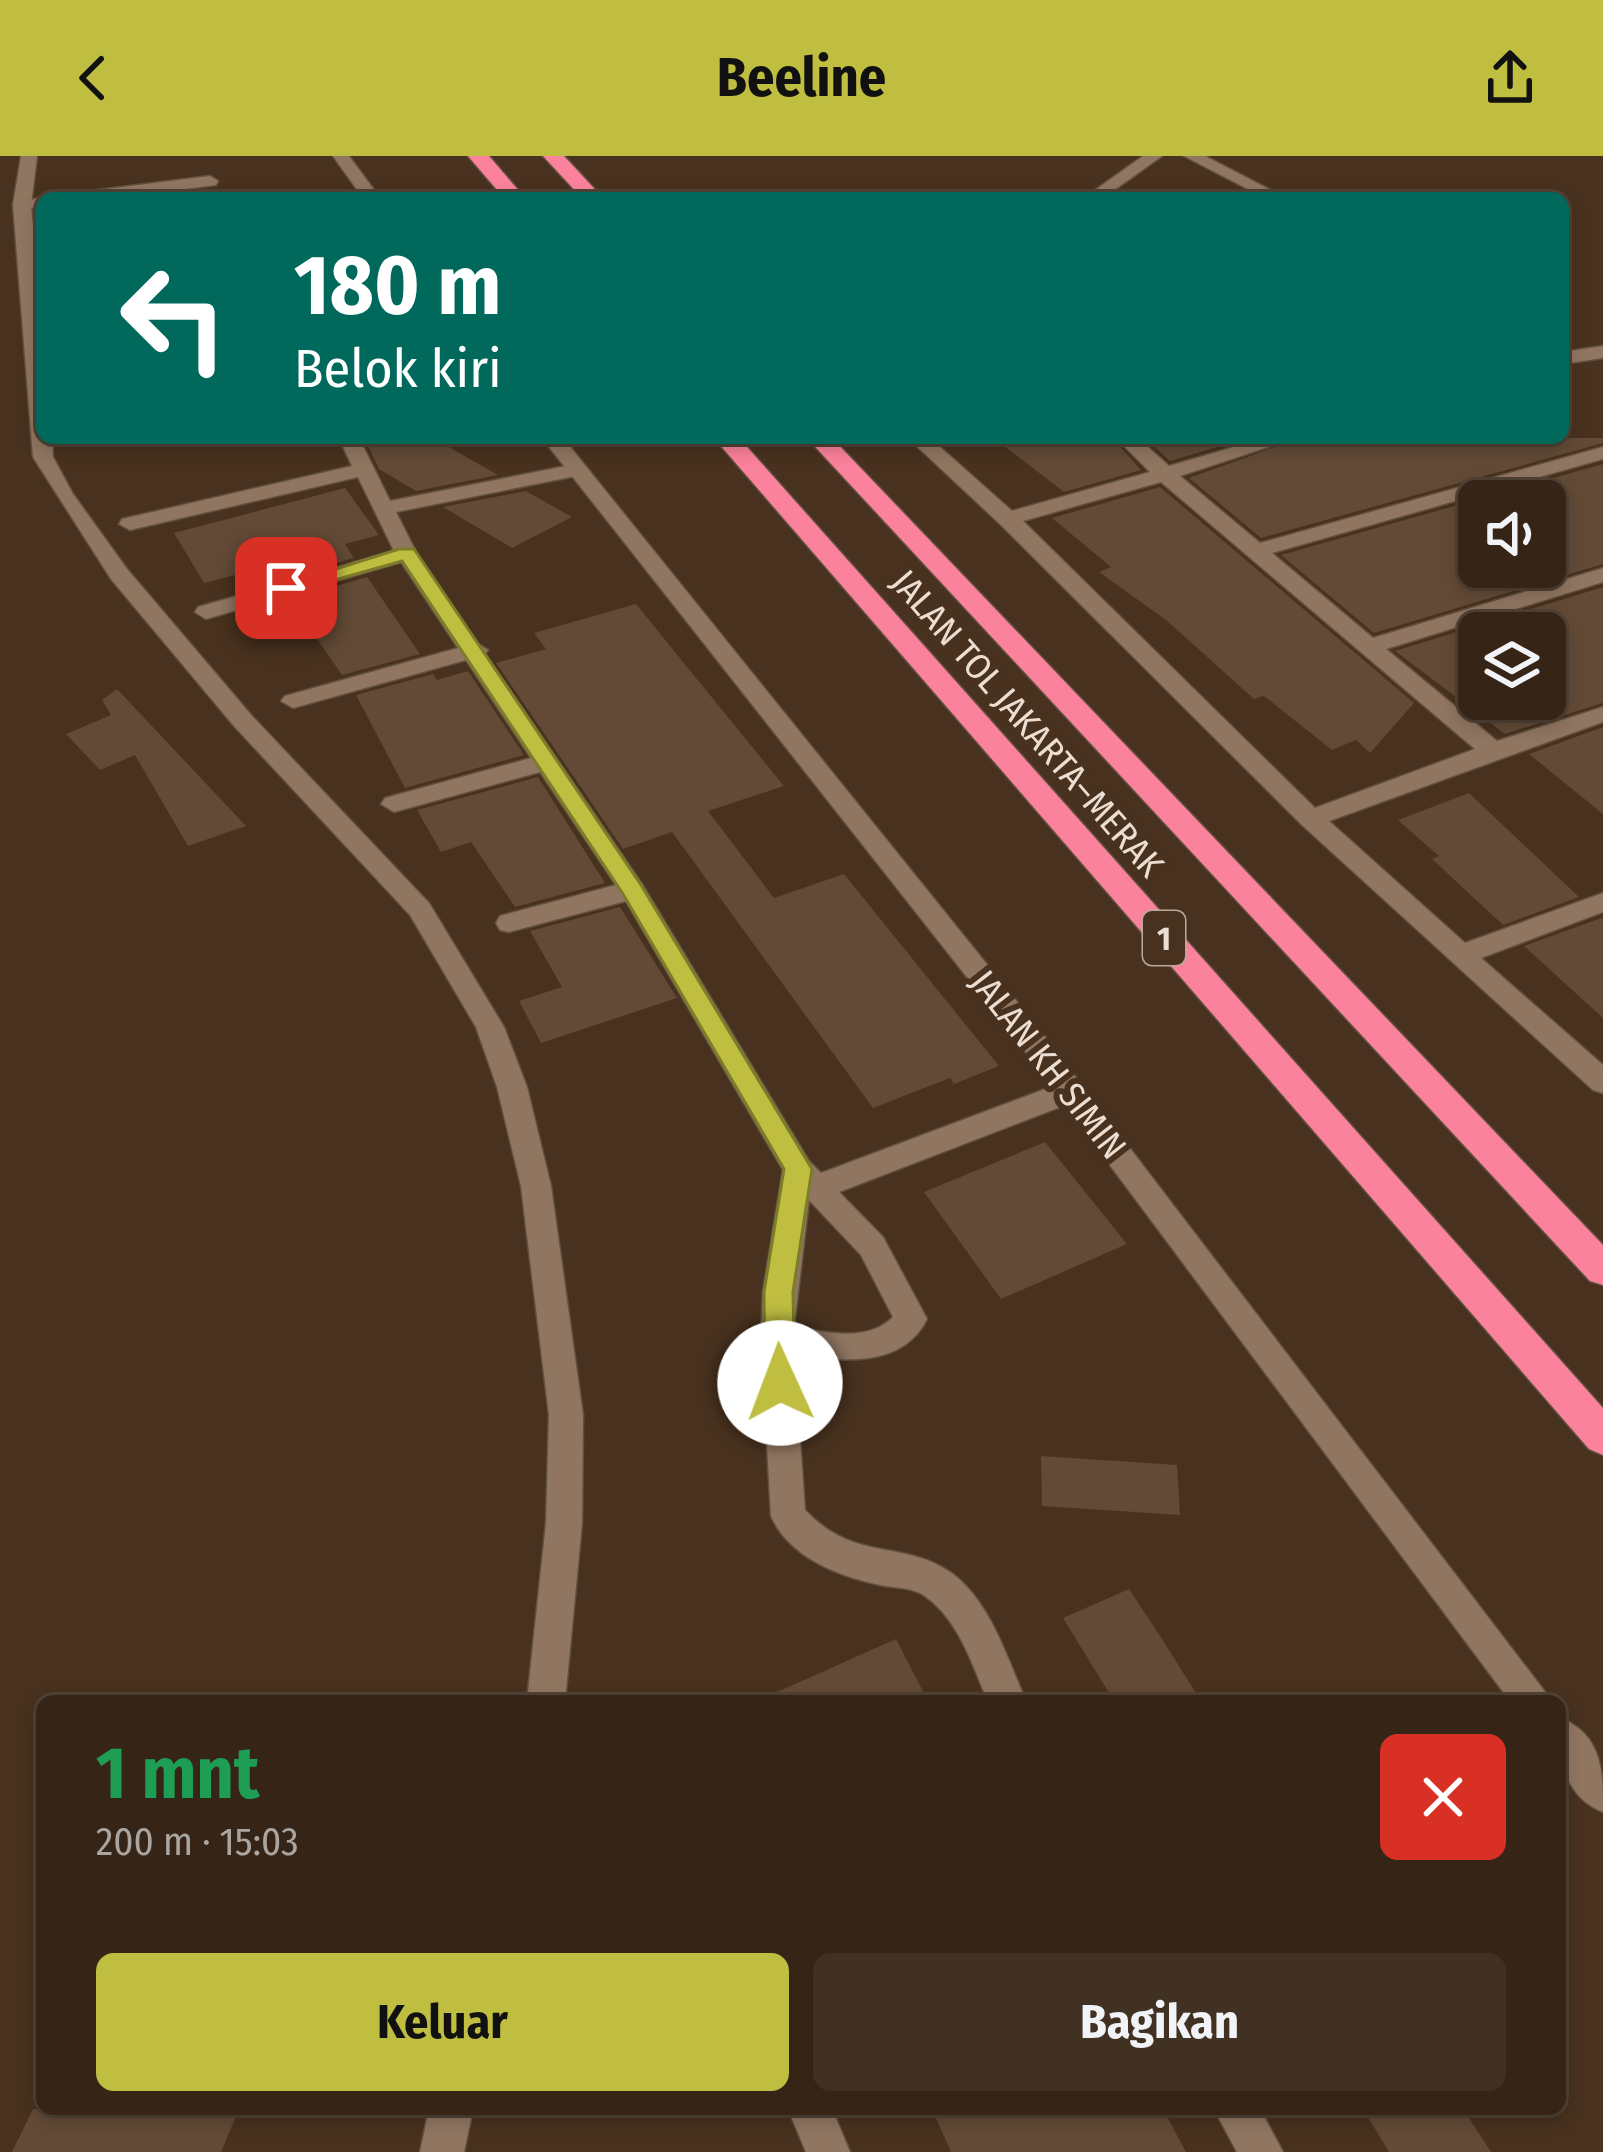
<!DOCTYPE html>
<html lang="id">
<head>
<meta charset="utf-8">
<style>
	:root { --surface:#362516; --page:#413123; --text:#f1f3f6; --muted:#aaa5a1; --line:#504235; --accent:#bfbe41 }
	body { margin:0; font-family:"Fira Sans Condensed",sans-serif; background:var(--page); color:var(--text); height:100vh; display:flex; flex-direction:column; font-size:45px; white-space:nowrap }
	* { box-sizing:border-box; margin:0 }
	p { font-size:39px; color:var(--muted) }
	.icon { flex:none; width:66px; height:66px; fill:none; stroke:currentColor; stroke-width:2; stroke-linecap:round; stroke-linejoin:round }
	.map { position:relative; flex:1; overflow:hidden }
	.details { position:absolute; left:36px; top:1539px; width:1530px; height:420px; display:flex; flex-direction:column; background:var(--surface); border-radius:18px; box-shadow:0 6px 18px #0003,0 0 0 3px var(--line) }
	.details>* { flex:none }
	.guide { position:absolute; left:36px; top:36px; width:1533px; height:252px; border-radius:18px; box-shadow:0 6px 18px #0003,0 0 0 3px var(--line); background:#00695c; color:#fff; overflow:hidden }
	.buttons { position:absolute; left:1458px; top:324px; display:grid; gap:24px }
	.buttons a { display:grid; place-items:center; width:108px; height:108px; border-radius:18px; background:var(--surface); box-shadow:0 6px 18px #0003,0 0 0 3px var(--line); font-size:60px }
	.pin { position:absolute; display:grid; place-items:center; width:102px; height:102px; color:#fff; margin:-51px; border-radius:24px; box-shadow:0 6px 18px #0006 }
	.me { position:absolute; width:132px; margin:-66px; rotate:358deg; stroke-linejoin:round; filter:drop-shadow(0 0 9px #0008) }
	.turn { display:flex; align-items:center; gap:42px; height:252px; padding:0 60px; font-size:54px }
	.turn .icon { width:156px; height:156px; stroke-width:2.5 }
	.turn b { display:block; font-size:84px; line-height:102px }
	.round { display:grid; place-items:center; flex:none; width:126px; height:126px; border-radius:18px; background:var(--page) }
	.head { display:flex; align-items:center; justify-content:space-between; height:204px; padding:0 60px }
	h1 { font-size:72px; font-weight:700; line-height:90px; color:#1e9e55 }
	.primary-button { display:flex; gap:24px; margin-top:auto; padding:24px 60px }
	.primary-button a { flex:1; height:138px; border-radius:18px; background:var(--accent); color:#111; font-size:48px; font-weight:700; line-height:138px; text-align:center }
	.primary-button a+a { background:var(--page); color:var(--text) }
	header { display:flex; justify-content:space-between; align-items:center; height:156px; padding:0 60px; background:var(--accent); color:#111; font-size:54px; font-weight:700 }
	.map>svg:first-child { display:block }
	.building { fill:#624a36; fill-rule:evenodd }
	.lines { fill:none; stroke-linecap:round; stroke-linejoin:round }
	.service-casing { stroke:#62503e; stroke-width:3 }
	.minor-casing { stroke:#62503e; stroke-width:3 }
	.tertiary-casing { stroke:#62503e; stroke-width:3 }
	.motorway-casing { stroke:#62503e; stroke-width:3 }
	.service { fill:#907661; fill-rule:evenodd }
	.minor { fill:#907661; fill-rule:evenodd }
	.tertiary { fill:#907661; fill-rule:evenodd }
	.motorway { fill:#fb829c; fill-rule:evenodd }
	.route { fill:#bfbe41; stroke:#7c7c2a; stroke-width:3 }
	.labels { text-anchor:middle; stroke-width:12; stroke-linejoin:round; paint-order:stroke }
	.shield { fill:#48311e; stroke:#bbaa9c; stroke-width:3 }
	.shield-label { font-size:33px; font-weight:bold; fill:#ecded2 }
	.street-label { font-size:36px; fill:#ecded2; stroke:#48311e }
</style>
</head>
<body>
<header><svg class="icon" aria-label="back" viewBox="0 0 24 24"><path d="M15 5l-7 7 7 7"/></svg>Beeline<svg class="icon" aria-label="share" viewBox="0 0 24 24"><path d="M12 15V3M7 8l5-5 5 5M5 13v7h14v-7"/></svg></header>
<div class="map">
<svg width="1603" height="1996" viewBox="0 0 1603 1996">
	<rect width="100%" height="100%" fill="#48311e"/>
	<g class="building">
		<polygon points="364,282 433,282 498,319 416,335 379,313"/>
		<polygon points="994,282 1112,282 1141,314 1064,336"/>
		<polygon points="1145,282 1248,282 1170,305"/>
		<polygon points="1300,282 1603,282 1603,287 1261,382 1189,322"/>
		<path d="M1603 308V408L1374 477 1281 399ZM1479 345H1545V411H1479Z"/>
		<polygon points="1160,331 1414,547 1370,597 1356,584 1332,594 1264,540 1254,543 1166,464 1099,416 1111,411 1052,362"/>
		<polygon points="345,332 379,379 345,388 354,402 244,433 235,419 204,427 174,377"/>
		<polygon points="526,335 572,361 512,392 443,351"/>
		<polygon points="367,421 420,498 342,519 306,467 272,477 257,453"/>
		<path d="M1603 431V547L1505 578 1395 495ZM1479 477H1545V543H1479Z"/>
		<polygon points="636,448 784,630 708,655 774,742 844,718 999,910 954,928 950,922 873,952 672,676 623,693 496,507 546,493 534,477"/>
		<polygon points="468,515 524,599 405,632 356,539 433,518 437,524"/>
		<polygon points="117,533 166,585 246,670 188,690 135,599 100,614 66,578 111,559 102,544"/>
		<polygon points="1603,571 1603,658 1529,598"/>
		<polygon points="538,621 605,727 515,751 471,686 441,696 417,654"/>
		<polygon points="1469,637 1579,741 1503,769 1432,703 1439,700 1398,664"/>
		<polygon points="620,751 677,842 541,887 519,845 562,831 530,775"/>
		<polygon points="1601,762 1603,763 1603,862 1524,790"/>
		<polygon points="1045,986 1127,1088 1001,1143 924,1036"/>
		<polygon points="1041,1300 1177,1309 1180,1359 1042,1350"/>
		<polygon points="1129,1433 1162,1483 1201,1545 1114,1545 1063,1462"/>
		<polygon points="896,1483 928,1545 757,1545"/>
		<polygon points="33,1953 239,1953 221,1996 12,1996"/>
		<polygon points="932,1953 1163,1953 1186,1996 951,1996"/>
		<polygon points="1363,1953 1463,1953 1491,1996 1389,1996"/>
	</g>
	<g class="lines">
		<defs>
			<g id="service">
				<polygon points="210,20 218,25 216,29 115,42 66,42 74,37"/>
				<polygon points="42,41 46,42 42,42 42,51 22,54 13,49"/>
			</g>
			<g id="minor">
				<polygon points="21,0 37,0 31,49 42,172 42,282 52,282 53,301 73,338 127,413 252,560 429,747 504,871 527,931 551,1030 583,1259 582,1367 565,1545 527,1545 546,1367 549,1259 521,1030 497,931 476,871 410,759 234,570 111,423 33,301 13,49"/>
				<polygon points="1143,0 1162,0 1103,42 1084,42"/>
				<polygon points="1184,0 1205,0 1286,42 1265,42"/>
				<polygon points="1603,190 1603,202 1563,208 1563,196"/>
				<path d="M339 282H359L390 345 576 308 586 314 576 320 396 356 417 398 478 488 488 494 485 498 642 728 809 1005 821 1017 1061 927H1081L1086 935 1081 943 839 1036 883 1081 927 1163C902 1213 841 1205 794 1199L805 1354C855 1407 901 1383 950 1416 990 1444 1007 1502 1026 1545H988C972 1509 959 1464 925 1440 912 1431 895 1432 880 1429 838 1420 789 1401 771 1360L761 1183 763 1136 783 1014 626 745 509 776 500 774 496 767 500 760 616 729 540 616 394 656 381 648 385 642 531 602 466 504 293 552 281 545 285 540 458 492 401 406 206 463 195 456 198 451 394 395 358 321 130 374 119 368 122 363 352 310ZM809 1044 861 1099 893 1161C867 1187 827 1176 794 1171Z"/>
				<path d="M908 282H930L1012 355 1150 316 1116 282H1138L1169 310 1264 282H1296L1180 320 1260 387 1603 291V303L1272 397 1373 482 1603 412V426L1386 493 1497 585 1603 551V566L1329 665 1465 787 1603 737V756L1481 802 1603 909V937L1593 934 1302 669 1000 368ZM1161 326 1475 593 1315 652 1023 365Z"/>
				<polygon points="429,1953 473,1953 464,1996 420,1996"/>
				<polygon points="788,1953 832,1953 850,1996 806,1996"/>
				<polygon points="1214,1953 1260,1953 1283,1996 1237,1996"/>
			</g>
			<g id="tertiary">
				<polygon points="333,0 349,0 380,42 363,42"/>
				<polygon points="542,282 563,282 1035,868 1552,1545 1510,1545 1015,882"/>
				<path d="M1560 1562C1603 1579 1603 1617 1603 1656 1561 1639 1560 1600 1560 1562Z"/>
			</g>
			<g id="motorway">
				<polygon points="468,0 489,0 525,42 504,42"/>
				<polygon points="543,0 564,0 603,42 582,42"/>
				<polygon points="714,282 739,282 1603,1252 1603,1299 1589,1293"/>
				<polygon points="807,282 832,282 1603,1089 1603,1129 1590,1125"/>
			</g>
		</defs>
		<use href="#service" class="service-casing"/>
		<use href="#minor" class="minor-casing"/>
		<use href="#tertiary" class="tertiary-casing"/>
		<use href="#motorway" class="motorway-casing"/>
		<use href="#service" class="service"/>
		<use href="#minor" class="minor"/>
		<use href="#tertiary" class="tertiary"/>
		<use href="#motorway" class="motorway"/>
	</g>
	<polygon class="route" points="399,393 414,393 641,729 812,1013 793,1136 795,1227 791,1236 780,1240 769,1236 765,1227 764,1136 784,1013 623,738 402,405 286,438 276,432"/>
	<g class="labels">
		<rect class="shield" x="1143" y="755" width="42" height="54" rx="9"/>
		<g class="shield-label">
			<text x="1164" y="794">1</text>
		</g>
		<g class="street-label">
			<text transform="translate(1028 567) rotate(49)" y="13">JALAN TOL JAKARTA–MERAK</text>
			<text transform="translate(1049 908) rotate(52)" y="13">JALAN KH SIMIN</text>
		</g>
	</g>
</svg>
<div class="buttons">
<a><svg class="icon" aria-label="sound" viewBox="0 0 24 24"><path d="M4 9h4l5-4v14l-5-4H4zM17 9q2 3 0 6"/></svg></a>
<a><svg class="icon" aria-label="layers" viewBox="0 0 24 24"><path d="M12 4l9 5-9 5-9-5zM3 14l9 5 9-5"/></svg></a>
</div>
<div class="pin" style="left:286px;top:432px;background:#d93025"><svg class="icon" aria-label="arrive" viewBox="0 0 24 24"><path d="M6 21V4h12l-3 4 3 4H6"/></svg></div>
<svg class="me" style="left:780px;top:1227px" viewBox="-20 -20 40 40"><circle r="19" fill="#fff"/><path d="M0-13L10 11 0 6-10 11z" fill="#bfbe41"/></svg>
<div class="guide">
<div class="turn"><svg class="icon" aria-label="left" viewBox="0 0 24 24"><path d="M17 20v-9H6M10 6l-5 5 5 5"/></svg><div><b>180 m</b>Belok kiri</div></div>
</div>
<section class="details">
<div class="head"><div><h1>1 mnt</h1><p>200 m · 15:03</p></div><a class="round" style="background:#d93025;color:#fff"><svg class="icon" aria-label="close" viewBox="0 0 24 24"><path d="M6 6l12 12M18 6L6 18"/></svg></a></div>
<div class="primary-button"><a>Keluar</a><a>Bagikan</a></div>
</section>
</div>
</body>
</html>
